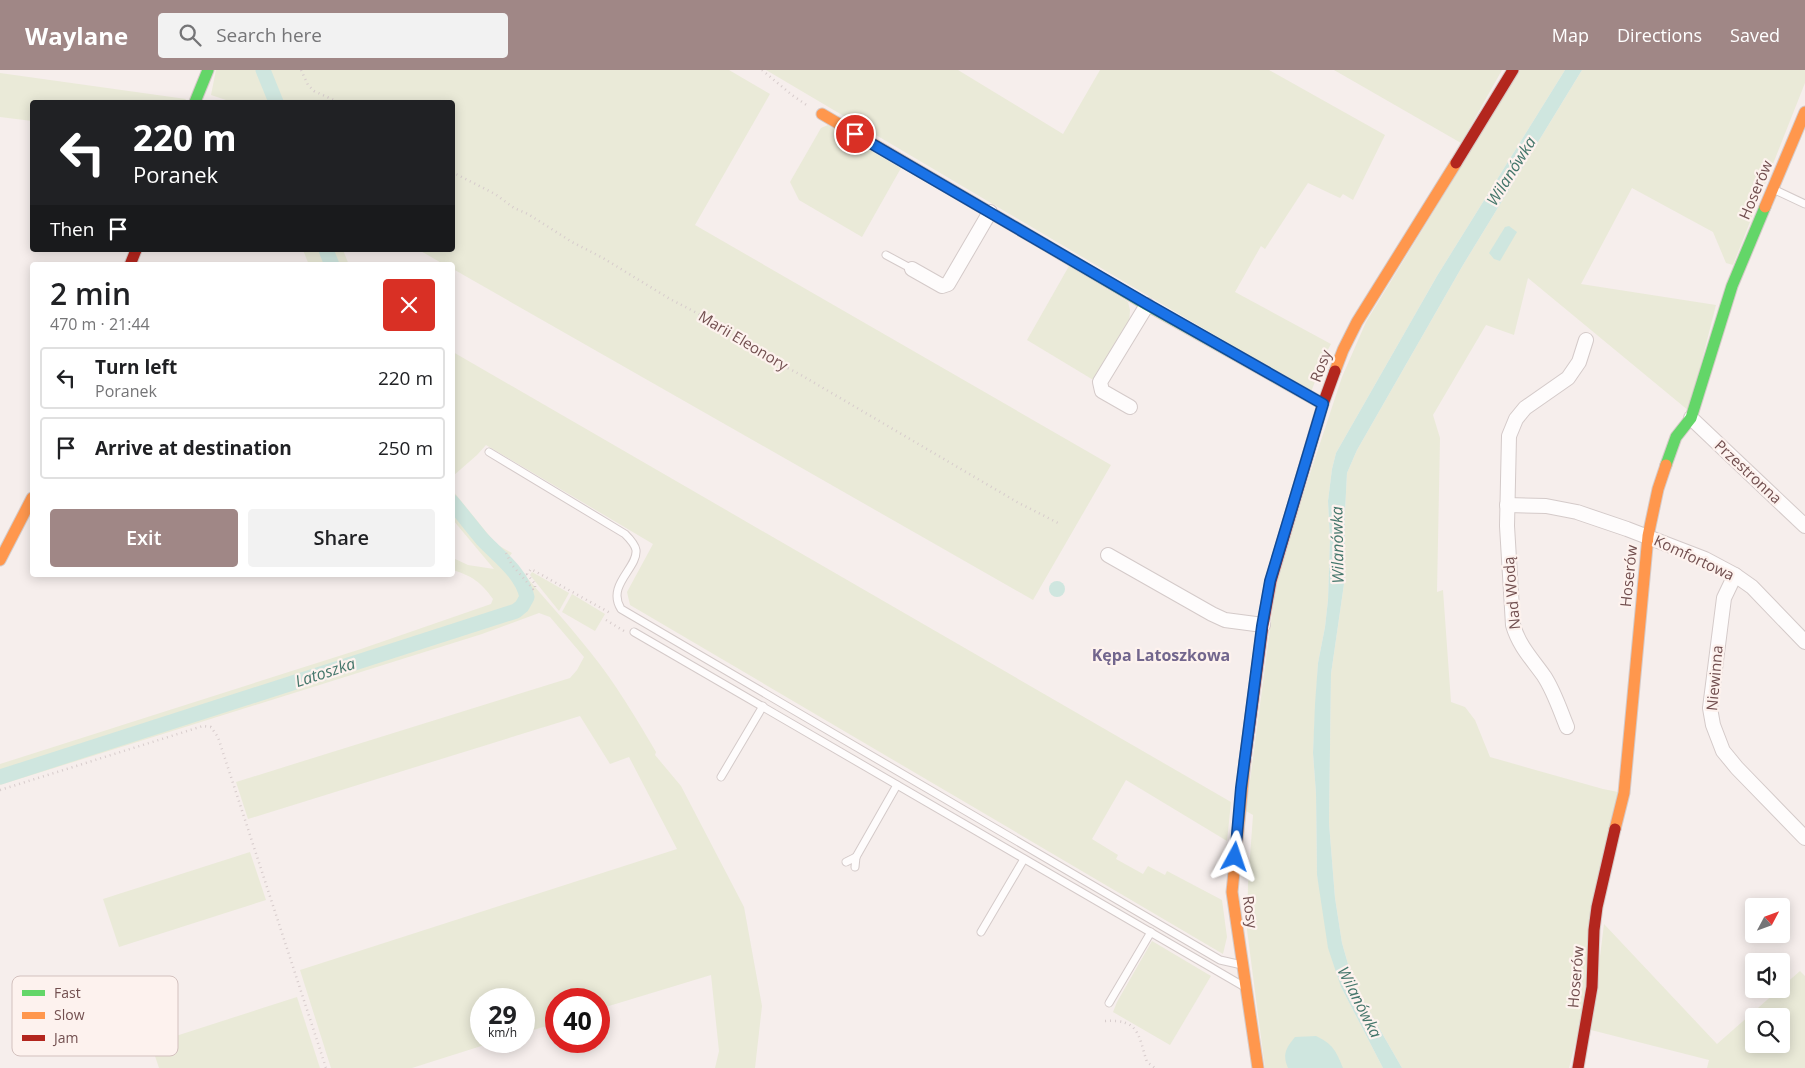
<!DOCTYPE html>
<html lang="en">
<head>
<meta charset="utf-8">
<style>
	:root { --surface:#fff; --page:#f2f2f2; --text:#202124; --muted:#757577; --line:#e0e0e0; --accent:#a08786 }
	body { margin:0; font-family:"Open Sans",sans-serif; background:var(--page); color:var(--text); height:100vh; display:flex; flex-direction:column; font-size:19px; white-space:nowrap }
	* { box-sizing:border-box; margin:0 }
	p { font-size:16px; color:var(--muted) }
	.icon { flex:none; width:28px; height:28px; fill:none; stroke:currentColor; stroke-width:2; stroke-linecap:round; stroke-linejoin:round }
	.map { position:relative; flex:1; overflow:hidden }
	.panel { position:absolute; left:30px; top:192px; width:425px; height:315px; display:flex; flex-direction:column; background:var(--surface); border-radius:5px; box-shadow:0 2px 12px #0003 }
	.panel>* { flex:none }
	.banner { position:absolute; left:30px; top:30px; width:425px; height:152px; border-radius:5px; box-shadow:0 2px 12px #0003; background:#202124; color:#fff; overflow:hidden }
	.needle { width:32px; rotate:49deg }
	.tools { position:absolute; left:1745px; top:828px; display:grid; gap:10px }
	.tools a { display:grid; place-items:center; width:45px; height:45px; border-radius:5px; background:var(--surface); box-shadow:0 2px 12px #0003; font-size:25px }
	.speed { position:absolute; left:470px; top:918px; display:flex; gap:10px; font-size:25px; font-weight:700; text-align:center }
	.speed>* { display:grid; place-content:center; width:65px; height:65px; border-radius:50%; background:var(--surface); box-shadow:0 2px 12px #0003; line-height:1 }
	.speed small { font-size:12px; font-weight:400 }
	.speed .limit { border:8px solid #d22; background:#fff; color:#111 }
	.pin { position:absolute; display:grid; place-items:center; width:42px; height:42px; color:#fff; margin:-21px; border:2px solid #fff; border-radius:50%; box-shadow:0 1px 5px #0007 }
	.me { position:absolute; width:55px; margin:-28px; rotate:5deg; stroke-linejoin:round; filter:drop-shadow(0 0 4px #0008) }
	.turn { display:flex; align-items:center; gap:18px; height:105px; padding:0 20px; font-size:22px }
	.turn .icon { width:65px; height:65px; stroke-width:2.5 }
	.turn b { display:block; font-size:35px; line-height:42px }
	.then { display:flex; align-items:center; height:48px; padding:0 20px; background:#0003; gap:10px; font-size:19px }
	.round { display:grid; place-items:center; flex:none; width:52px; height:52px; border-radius:5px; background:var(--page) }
	.overview { display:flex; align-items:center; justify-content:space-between; height:85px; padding:0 20px }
	h1 { font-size:30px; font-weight:600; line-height:38px }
	.cta { display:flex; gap:10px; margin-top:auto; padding:10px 20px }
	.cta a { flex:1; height:58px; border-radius:5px; background:var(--accent); color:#fff; font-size:20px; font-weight:600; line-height:58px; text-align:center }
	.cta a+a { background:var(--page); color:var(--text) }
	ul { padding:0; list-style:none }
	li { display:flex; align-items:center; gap:15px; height:62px; margin:0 10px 8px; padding:0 10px; border:2px solid var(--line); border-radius:5px }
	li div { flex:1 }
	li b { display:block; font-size:19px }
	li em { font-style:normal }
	header { display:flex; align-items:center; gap:30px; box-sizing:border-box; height:70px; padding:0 25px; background:var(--accent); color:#fff }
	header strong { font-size:24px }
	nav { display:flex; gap:28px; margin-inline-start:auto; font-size:18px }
	.search { width:350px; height:45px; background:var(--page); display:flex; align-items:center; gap:12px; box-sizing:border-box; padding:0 18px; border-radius:5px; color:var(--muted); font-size:19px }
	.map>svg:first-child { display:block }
	.green { fill:#eaead8; fill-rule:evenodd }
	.water { fill:#cfe6df }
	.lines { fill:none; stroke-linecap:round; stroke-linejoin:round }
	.canal { stroke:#cfe6df; stroke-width:15 }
	.lane-casing { stroke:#d4cac9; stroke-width:9 }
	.street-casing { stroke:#d4cac9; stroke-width:16 }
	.fast-casing { stroke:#d5cac8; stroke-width:13 }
	.slow-casing { stroke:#d5cac8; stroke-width:13 }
	.jam-casing { stroke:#d5cac8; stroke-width:13 }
	.path { stroke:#d7cccc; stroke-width:2.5; stroke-dasharray:1 4; stroke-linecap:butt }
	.lane { stroke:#fefcfc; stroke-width:7 }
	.street { stroke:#fefcfc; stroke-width:14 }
	.fast { stroke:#63d668; stroke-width:11 }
	.slow { stroke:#ff974d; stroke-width:11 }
	.jam { stroke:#b3261e; stroke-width:11 }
	.route-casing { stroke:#114b97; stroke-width:12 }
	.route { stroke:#1a73e8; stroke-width:9 }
	.labels { text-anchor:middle; stroke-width:4.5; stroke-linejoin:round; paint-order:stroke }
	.street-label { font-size:15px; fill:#724f4f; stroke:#fdf2ee }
	.water-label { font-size:16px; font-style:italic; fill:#44766b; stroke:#fdf2ee }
	.neighbourhood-label { font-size:16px; font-weight:bold; fill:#72668d; stroke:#fdf2ee }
	.key { fill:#fdf2ee; stroke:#d3c1be; stroke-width:1 }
	.key-label { font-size:14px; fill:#724f4f }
</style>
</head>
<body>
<header>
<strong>Waylane</strong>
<div class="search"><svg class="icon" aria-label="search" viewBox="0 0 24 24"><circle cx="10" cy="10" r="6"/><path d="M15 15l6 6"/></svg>Search here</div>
<nav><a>Map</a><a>Directions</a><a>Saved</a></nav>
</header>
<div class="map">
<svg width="1805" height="998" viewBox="0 0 1805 998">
	<rect width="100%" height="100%" fill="#f6eeec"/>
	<g class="green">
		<polygon points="216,0 729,0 770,24 695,155 1111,395 1033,530 453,199 452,195 445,195 419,180 452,180 452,32 232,32 211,25"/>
		<polygon points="766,0 958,0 1063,64 1100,0 1269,0 1385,65 1353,130 1343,124 1340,128 1308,113 1265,179 1261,176 1235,222 1331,274 1325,285 1321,286 1316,296 1319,301 1311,322"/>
		<polygon points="1334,0 1502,0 1461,73"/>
		<polygon points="1520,0 1565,0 1437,206 1336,383 1332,399 1328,431 1330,469 1328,530 1325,557 1318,593 1313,683 1316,724 1317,805 1341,917 1383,998 1265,998 1247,860 1248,815 1253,745 1246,741 1275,521 1291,461 1342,307 1366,252"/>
		<polygon points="1582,0 1805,0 1805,13 1733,195 1726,193 1713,162 1632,118 1581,214 1716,235 1689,341 1528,208 1514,265 1486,255 1433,345 1440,368 1437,522 1443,520 1451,632 1465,637 1475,650 1490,687 1603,719 1618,722 1580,956 1569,998 1402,998 1363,930 1350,901 1342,873 1335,828 1329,753 1331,604 1345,507 1345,442 1347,403 1357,380 1463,195"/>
		<polygon points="0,3 186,29 184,32 32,32 32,51 0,47"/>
		<polygon points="828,55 901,98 862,167 799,130 790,112 821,58"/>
		<polygon points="303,180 343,180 349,195 309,195"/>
		<polygon points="1069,196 1128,232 1130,240 1129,255 1095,311 1027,270"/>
		<polygon points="453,282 1231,732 1227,771 1126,710 1092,769 1118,785 1116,789 1143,804 1148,796 1165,805 1167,801 1222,830 1227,867 1223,884 630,535 627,522 653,474 486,375 477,385 453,406"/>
		<path d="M453 421 496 474 512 483 509 487C536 519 565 550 591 583 616 614 636 648 656 682L655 685 681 716 744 837 762 936 755 998H715L719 981 711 905 599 939V929H556V953L524 963V929H481V971H497L412 998H331L300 900 677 779 629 687 610 694 580 646 248 749 236 712 570 608 577 600 584 587 550 547 539 543 482 564 0 715V694L361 579 491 534 493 529C481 512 472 506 453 500V488L468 495 494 499 453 450Z"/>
		<polygon points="532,502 569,523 559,541 530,505"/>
		<polygon points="572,524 605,544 595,561 562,542"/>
		<polygon points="250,782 266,830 119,877 103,829"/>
		<path d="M1604 854 1717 974 1800 901 1805 906V998H1707L1709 990 1591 960ZM1754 946H1781V974H1754Z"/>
		<polygon points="1152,871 1211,906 1170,975 1113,942 1117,932"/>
		<polygon points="297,927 320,998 159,998 151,974"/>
	</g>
	<g class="water">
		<polygon points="1565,0 1582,0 1463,195 1357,380 1347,403 1345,442 1345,507 1331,604 1329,753 1335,828 1342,873 1350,901 1363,930 1402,998 1383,998 1341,917 1328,878 1317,805 1316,724 1313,683 1315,634 1318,593 1325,557 1328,530 1330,469 1328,431 1332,399 1336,383 1437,206"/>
		<polygon points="1509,156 1517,162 1500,191 1494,189 1489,183 1505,157"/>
		<circle cx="1057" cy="519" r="8"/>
		<path d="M1316 966C1333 974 1336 981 1343 998H1288C1282 984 1286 978 1295 967Z"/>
	</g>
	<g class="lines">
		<g class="canal">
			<polyline points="263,0 276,32"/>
			<polyline points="326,180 332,195"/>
			<path d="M0 707 516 541 522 536 527 527C522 503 498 486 482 469 472 457 462 444 452 432"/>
		</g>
		<defs>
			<g id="lane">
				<polyline points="1773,119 1805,134"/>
				<polyline points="886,185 912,199"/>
				<path d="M489 382 625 464C629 468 635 474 636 480 638 498 606 515 621 539L1220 890 1242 895"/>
				<polyline points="634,562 1243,916"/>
				<polyline points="721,707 763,636"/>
				<polyline points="846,792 856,787"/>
				<polyline points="855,797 856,787 897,715"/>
				<polyline points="981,862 1024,789"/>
				<polyline points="1109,933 1151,862"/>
			</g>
			<g id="street">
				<polyline points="912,199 942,216 948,214 990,142"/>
				<polyline points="1130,337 1102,321 1100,312 1147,235"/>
				<polyline points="1691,348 1805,456"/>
				<polyline points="1507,435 1546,436 1577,442 1627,459 1705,489 1735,505 1752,517 1805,572"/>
				<polyline points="1108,485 1212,544 1225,550 1263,555"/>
				<polyline points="1735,505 1724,528 1710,638 1713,655 1723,681 1737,698 1805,768"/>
				<path d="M1567 657C1560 640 1554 621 1544 606 1532 589 1519 576 1513 555L1507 456 1509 366 1516 349 1525 338 1568 308 1579 292 1586 270"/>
			</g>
			<g id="fast">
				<polyline points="195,32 208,0"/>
				<polyline points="1044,174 1147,235 1323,334"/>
				<polyline points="1666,395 1676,367 1691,348 1732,216 1765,137"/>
			</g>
			<g id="slow">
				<polyline points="822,44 1044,174"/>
				<polyline points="1765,137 1805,42"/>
				<polyline points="1335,301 1343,280 1357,252 1456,93"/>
				<polyline points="0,490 32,428"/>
				<polyline points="1245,691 1232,822 1258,998"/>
				<polyline points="1615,759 1624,723 1648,466 1658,419 1666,395"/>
			</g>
			<g id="jam">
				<polyline points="1456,93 1513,0"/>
				<polyline points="130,195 136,180"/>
				<polyline points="1245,691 1263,555 1271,511 1323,334 1335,301"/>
				<polyline points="1578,998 1592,917 1594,860 1597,837 1615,759"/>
			</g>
		</defs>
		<use href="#lane" class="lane-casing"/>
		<use href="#street" class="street-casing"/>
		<use href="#fast" class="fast-casing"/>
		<use href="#slow" class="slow-casing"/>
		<use href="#jam" class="jam-casing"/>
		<g class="path">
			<polyline points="301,0 308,15 314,21 338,32"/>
			<polyline points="762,0 792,25 808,36"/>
			<polyline points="452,102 495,124 514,138 528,144 572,172 603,188 670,229 724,257 747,277 801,305 1017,432 1060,454"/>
			<polyline points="506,483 512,495 533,519 535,517"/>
			<polyline points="535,517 535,514 527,504 531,499 612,544"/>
			<polyline points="606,550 624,561"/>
			<polyline points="0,720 203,656 211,657 218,667 326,998"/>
			<path d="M1105 951C1140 949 1138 965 1147 992L1155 998"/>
		</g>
		<use href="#lane" class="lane"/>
		<use href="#street" class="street"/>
		<use href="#fast" class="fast"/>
		<use href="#slow" class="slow"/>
		<use href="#jam" class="jam"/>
	</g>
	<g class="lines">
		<defs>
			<polyline id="route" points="855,64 1147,234 1323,334 1270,511 1262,556 1241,718 1235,787"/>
		</defs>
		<use href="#route" class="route-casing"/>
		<use href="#route" class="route"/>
	</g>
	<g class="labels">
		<g class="street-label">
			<text transform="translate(1756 120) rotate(-67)" y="5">Hoserów</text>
			<text transform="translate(743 271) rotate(31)" y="5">Marii Eleonory</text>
			<text transform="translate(1321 296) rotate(-69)" y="5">Rosy</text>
			<text transform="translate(1748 402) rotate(43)" y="5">Przestronna</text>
			<text transform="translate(1694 488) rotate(25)" y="5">Komfortowa</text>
			<text transform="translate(1629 506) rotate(-84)" y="5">Hoserów</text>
			<text transform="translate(1512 523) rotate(-95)" y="5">Nad Wodą</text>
			<text transform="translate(1715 608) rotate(-85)" y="5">Niewinna</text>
			<text transform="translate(1250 842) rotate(82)" y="5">Rosy</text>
			<text transform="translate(1576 907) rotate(-85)" y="5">Hoserów</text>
		</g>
		<g class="water-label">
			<text transform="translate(1511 101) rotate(-58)" y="6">Wilanówka</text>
			<text transform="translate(1337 475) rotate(-91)" y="6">Wilanówka</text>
			<text transform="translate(325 602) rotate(-18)" y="6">Latoszka</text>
			<text transform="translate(1360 932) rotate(63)" y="6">Wilanówka</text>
		</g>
		<g class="neighbourhood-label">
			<text x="1161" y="591">Kępa Latoszkowa</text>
		</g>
	</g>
	<rect x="12" y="906" width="166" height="80" rx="8" class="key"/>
	<rect x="22" y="920" width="23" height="6" fill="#63d668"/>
	<rect x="22" y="942" width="23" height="7" fill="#ff974d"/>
	<rect x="22" y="965" width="23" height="6" fill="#b3261e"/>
	<g class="key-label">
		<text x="54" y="928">Fast</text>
		<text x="54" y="950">Slow</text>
		<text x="54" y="973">Jam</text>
	</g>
</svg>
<div class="tools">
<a><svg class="needle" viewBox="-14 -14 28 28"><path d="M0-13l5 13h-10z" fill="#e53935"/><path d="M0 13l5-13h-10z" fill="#757577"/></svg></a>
<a><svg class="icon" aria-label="sound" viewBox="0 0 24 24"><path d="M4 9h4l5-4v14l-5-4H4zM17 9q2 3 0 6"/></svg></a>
<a><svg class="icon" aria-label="search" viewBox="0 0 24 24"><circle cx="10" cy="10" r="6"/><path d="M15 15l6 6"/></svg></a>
</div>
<div class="speed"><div>29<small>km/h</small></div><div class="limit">40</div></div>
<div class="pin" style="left:855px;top:64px;background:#d93025"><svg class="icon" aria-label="arrive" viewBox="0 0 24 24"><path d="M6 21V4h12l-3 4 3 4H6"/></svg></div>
<svg class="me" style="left:1235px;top:787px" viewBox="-20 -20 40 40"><path d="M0-17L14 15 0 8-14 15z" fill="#1a73e8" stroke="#fff" stroke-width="4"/></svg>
<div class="banner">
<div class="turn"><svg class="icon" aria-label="left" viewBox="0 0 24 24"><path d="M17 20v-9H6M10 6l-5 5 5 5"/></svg><div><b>220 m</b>Poranek</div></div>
<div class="then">Then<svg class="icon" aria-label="arrive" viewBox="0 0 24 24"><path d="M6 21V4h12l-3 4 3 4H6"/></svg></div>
</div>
<section class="panel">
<div class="overview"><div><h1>2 min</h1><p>470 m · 21:44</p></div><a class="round" style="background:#d93025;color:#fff"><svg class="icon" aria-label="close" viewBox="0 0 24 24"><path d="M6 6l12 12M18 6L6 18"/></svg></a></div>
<ul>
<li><svg class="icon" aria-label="left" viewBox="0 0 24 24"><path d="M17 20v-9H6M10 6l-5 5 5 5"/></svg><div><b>Turn left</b><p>Poranek</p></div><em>220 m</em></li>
<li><svg class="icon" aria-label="arrive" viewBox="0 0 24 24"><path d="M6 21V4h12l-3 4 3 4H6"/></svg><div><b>Arrive at destination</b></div><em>250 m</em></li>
</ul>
<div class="cta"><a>Exit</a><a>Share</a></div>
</section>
</div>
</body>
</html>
